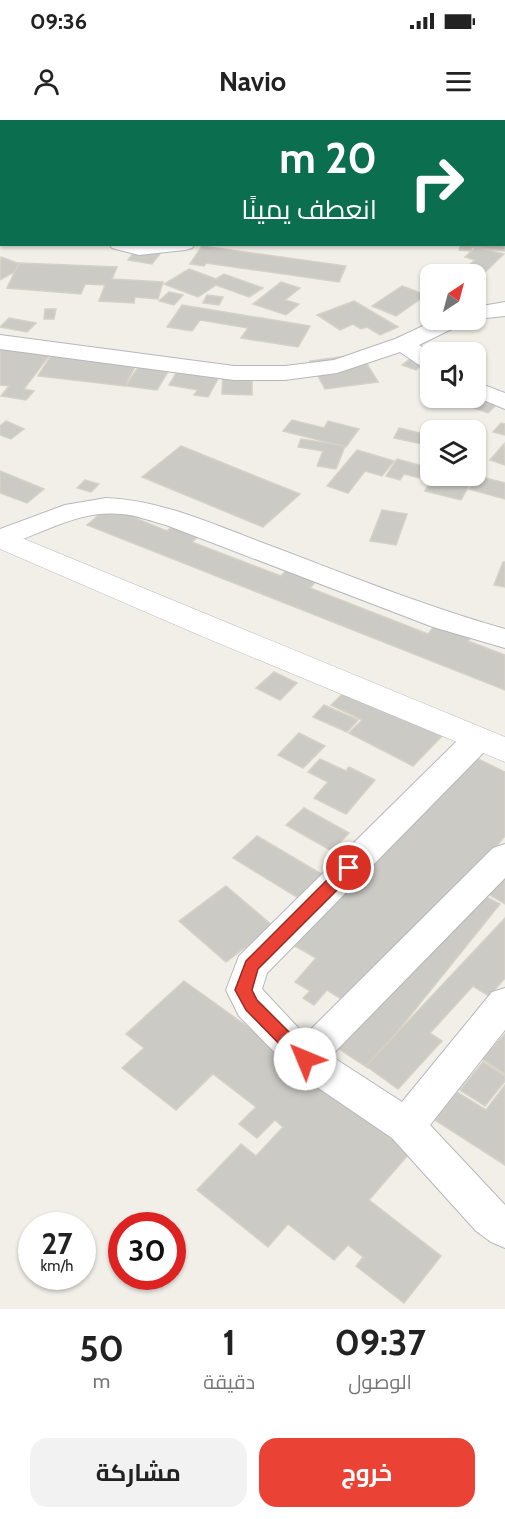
<!DOCTYPE html>
<html lang="ar">
<head>
<meta charset="utf-8">
<style>
	:root { --surface:#fff; --page:#f2f2f2; --text:#222; --muted:#767676; --accent:#ea4335 }
	body { margin:0; font-family:Cabin,Cairo,sans-serif; background:var(--page); color:var(--text); direction:rtl; height:100vh; display:flex; flex-direction:column; font-size:22px; white-space:nowrap }
	* { box-sizing:border-box; margin:0 }
	p { font-size:20px; color:var(--muted) }
	.icon { flex:none; width:33px; height:33px; fill:none; stroke:currentColor; stroke-width:2; stroke-linecap:round; stroke-linejoin:round }
	.map { position:relative; height:1189px; overflow:hidden; direction:ltr }
	.sheet { display:flex; flex-direction:column; background:var(--surface); flex:1 }
	.sheet>* { flex:none }
	.banner { position:absolute; left:0px; top:0px; width:506px; height:126px; box-shadow:0 2px 4px #0004; direction:rtl; background:#0b6e4f; color:#fff; overflow:hidden }
	.needle { width:39px; rotate:36deg }
	.tools { position:absolute; left:420px; top:144px; display:grid; gap:12px }
	.tools a { display:grid; place-items:center; width:66px; height:66px; border-radius:12px; background:var(--surface); box-shadow:0 2px 4px #0004; font-size:30px }
	.speed { position:absolute; left:18px; top:1092px; display:flex; gap:12px; font-size:30px; font-weight:700; text-align:center }
	.speed>* { display:grid; place-content:center; width:78px; height:78px; border-radius:50%; background:var(--surface); box-shadow:0 2px 4px #0004; line-height:1 }
	.speed small { font-size:15px; font-weight:400 }
	.speed .limit { border:9px solid #d22; background:#fff; color:#111 }
	.pin { position:absolute; display:grid; place-items:center; width:51px; height:51px; color:#fff; margin:-26px; border:3px solid #fff; border-radius:50%; box-shadow:0 2px 6px #0007 }
	.me { position:absolute; width:66px; margin:-33px; rotate:315deg; stroke-linejoin:round; filter:drop-shadow(0 0 4px #0008) }
	.turn { display:flex; align-items:center; gap:21px; height:126px; padding:0 30px; font-size:27px }
	.turn .icon { width:78px; height:78px; stroke-width:2.5 }
	.turn b { display:block; font-size:42px; line-height:51px }
	.eta { display:flex; justify-content:space-evenly; align-items:center; height:102px; text-align:center }
	.eta b { font-size:36px; font-weight:700; line-height:42px }
	.primary-button { display:flex; gap:12px; margin-top:auto; padding:12px 30px }
	.primary-button a { flex:1; height:69px; border-radius:18px; background:var(--accent); color:#fff; font-size:24px; font-weight:700; line-height:69px; text-align:center }
	.primary-button a+a { background:var(--page); color:var(--text) }
	.status { display:flex; justify-content:space-between; align-items:center; height:42px; padding:0 30px; background:var(--surface); direction:ltr }
	.status svg { height:16px; fill:currentColor }
	header { display:flex; justify-content:space-between; align-items:center; height:78px; padding:0 30px; background:var(--surface); font-size:27px; font-weight:700 }
	.map>svg:first-child { display:block }
	.building { fill:#cccac5; stroke:#d6d1c6; stroke-width:1.5 }
	.lines { fill:none; stroke-linecap:round; stroke-linejoin:round }
	.minor-casing { stroke:#b5b8bc; stroke-width:2 }
	.secondary-casing { stroke:#b6babf; stroke-width:1 }
	.minor { fill:#fff; fill-rule:evenodd }
	.secondary { fill:#fff; fill-rule:evenodd }
	.route { fill:#ea4335; stroke:#982c22; stroke-width:1.5 }
</style>
</head>
<body>
<div class="status"><b>09:36</b><svg viewBox="0 0 49 12"><path d="M0 12V9h3v3zM5 12V6h3v6zM10 12V3h3v9zM15 12V0h3v12zM26 1h20v11H26zM47 4h2v5h-2z"/></svg></div>
<header><svg class="icon" aria-label="menu" viewBox="0 0 24 24"><path d="M4 6h16M4 12h16M4 18h16"/></svg>Navio<svg class="icon" aria-label="person" viewBox="0 0 24 24"><circle cx="12" cy="8" r="4"/><path d="M4 21q1-7 8-7t8 7"/></svg></header>
<div class="map">
<svg width="505" height="1189" viewBox="0 0 505 1189">
	<rect width="100%" height="100%" fill="#f1efe8"/>
	<g class="building">
		<polygon points="115,0 181,0 115,2"/>
		<polygon points="504,118 505,131 472,127 471,131 459,130 461,124 504,124"/>
		<polygon points="140,124 166,126 152,144 128,140"/>
		<polygon points="202,126 346,146 339,162 206,143 204,146 190,144"/>
		<polygon points="476,127 504,134 481,156 463,150 475,140 465,137"/>
		<polygon points="1,137 25,146 0,160"/>
		<polygon points="19,143 117,147 112,159 163,162 158,179 135,177 134,183 99,181 105,165 85,164 81,174 7,168"/>
		<polygon points="189,149 216,159 224,154 263,168 249,177 216,165 198,177 164,164"/>
		<polygon points="281,162 300,168 285,180 299,184 286,195 253,184"/>
		<polygon points="402,166 426,175 396,196 372,186"/>
		<polygon points="169,172 183,175 174,185 159,181"/>
		<polygon points="207,175 223,177 219,185 203,183"/>
		<polygon points="354,181 398,207 380,215 367,207 361,209 353,204 340,210 317,195"/>
		<polygon points="182,185 310,206 298,227 241,218 248,208 200,200 192,211 167,207"/>
		<polygon points="45,189 56,189 54,199 44,199"/>
		<polygon points="9,198 36,203 27,212 0,207"/>
		<polygon points="0,218 55,228 24,269 34,271 26,280 1,276 9,266 0,265"/>
		<polygon points="54,231 138,241 125,266 38,256"/>
		<polygon points="361,234 378,262 325,269 310,241"/>
		<polygon points="411,238 425,243 416,250 402,245"/>
		<polygon points="142,241 172,245 157,270 126,266"/>
		<polygon points="183,242 224,248 208,277 194,275 198,270 169,265"/>
		<polygon points="223,248 252,248 252,275 222,274"/>
		<polygon points="476,274 499,282 488,293 454,281 457,278 476,278"/>
		<polygon points="292,300 324,308 328,301 359,309 346,327 283,311"/>
		<polygon points="6,301 24,309 11,319 0,315 0,306"/>
		<polygon points="501,303 505,304 505,315 493,312"/>
		<polygon points="399,308 428,315 422,324 394,318"/>
		<polygon points="301,319 345,326 336,349 317,346 323,331 298,327"/>
		<polygon points="504,324 505,345 490,340"/>
		<polygon points="181,326 300,374 263,407 142,357"/>
		<polygon points="357,330 394,341 382,356 365,351 348,373 327,366"/>
		<polygon points="397,339 426,347 419,358 404,354 400,360 386,356"/>
		<polygon points="0,351 44,369 27,383 0,373"/>
		<polygon points="434,356 462,356 473,358 461,380 425,371"/>
		<polygon points="478,356 505,363 505,379 469,369"/>
		<polygon points="85,360 99,364 91,372 77,368"/>
		<polygon points="108,387 167,411 179,400 205,410 192,422 281,456 291,445 321,456 310,468 428,514 443,496 477,509 468,521 505,535 505,570 87,405"/>
		<polygon points="382,390 407,394 396,425 370,421"/>
		<polygon points="503,442 505,442 505,467 494,465"/>
		<polygon points="274,552 297,563 280,580 256,568"/>
		<polygon points="351,566 445,613 413,646 349,613 362,600 331,585"/>
		<polygon points="324,585 358,600 347,612 313,597"/>
		<polygon points="299,613 325,626 303,648 278,635"/>
		<polygon points="468,634 505,652 505,716 464,765 500,784 368,948 336,927 364,893 327,870 314,885 303,878 310,871 295,862 316,838 295,826"/>
		<polygon points="320,639 346,651 349,647 375,660 346,694 314,678 328,662 308,652"/>
		<polygon points="304,688 349,713 332,731 286,705"/>
		<polygon points="257,716 323,755 300,779 233,738"/>
		<polygon points="505,750 505,784 485,772"/>
		<polygon points="226,766 273,806 226,842 179,801"/>
		<polygon points="505,798 505,858 489,876 473,866 430,913 442,921 398,969 366,946"/>
		<polygon points="184,861 415,1027 369,1080 441,1136 404,1183 356,1146 363,1137 348,1125 334,1140 288,1104 268,1127 197,1070 241,1024 256,1036 283,1007 275,1000 257,1018 239,1004 256,987 213,954 176,990 122,948 144,928 126,914"/>
		<polygon points="505,914 505,954 482,939"/>
		<polygon points="483,942 505,956 505,961 485,986 460,970"/>
		<polygon points="505,965 505,1045 435,1000 457,972 486,990"/>
	</g>
	<g class="lines">
		<defs>
			<g id="minor">
				<polygon points="186,0 204,0 205,2 187,2"/>
				<rect x="0" y="37" width="2" height="12"/>
				<rect x="504" y="59" width="1" height="12"/>
				<rect x="504" y="90" width="1" height="12"/>
				<polygon points="109,124 195,124 192,128 185,130 139,135 112,128"/>
				<polygon points="505,182 505,196 476,199 476,187"/>
				<polygon points="436,200 463,200 460,205 419,225 431,232 430,249 422,247 400,232 337,253 285,260 234,260 0,229 0,215 234,246 285,246 334,240 395,219"/>
				<polygon points="476,262 505,273 505,289 476,277"/>
				<path d="M106 378C160 380 213 404 263 423 343 453 423 486 505 509V528L433 507 166 405C151 401 136 395 121 394 77 389 41 416 0 426V409L65 385Z"/>
				<polygon points="478,608 489,611 493,619 489,627 267,853 262,869 305,915 493,728 505,724 505,758 331,936 402,982 492,872 505,868 505,910 430,1005 505,1085 505,1128 491,1122 476,1111 392,1018 292,950 239,896 226,870 239,836 467,611"/>
			</g>
			<polygon id="secondary" points="0,409 505,617 505,642 199,515 0,429"/>
		</defs>
		<use href="#minor" class="minor-casing"/>
		<use href="#secondary" class="secondary-casing"/>
		<use href="#minor" class="minor"/>
		<use href="#secondary" class="secondary"/>
	</g>
	<polygon class="route" points="349,743 354,744 356,748 354,753 258,849 252,870 257,880 311,934 314,939 311,944 305,946 299,944 246,890 235,870 246,841 343,744"/>
</svg>
<div class="tools">
<a><svg class="needle" viewBox="-14 -14 28 28"><path d="M0-13l5 13h-10z" fill="#e53935"/><path d="M0 13l5-13h-10z" fill="#767676"/></svg></a>
<a><svg class="icon" aria-label="sound" viewBox="0 0 24 24"><path d="M4 9h4l5-4v14l-5-4H4zM17 9q2 3 0 6"/></svg></a>
<a><svg class="icon" aria-label="layers" viewBox="0 0 24 24"><path d="M12 4l9 5-9 5-9-5zM3 14l9 5 9-5"/></svg></a>
</div>
<div class="speed"><div>27<small>km/h</small></div><div class="limit">30</div></div>
<div class="pin" style="left:349px;top:748px;background:#d93025"><svg class="icon" aria-label="arrive" viewBox="0 0 24 24"><path d="M6 21V4h12l-3 4 3 4H6"/></svg></div>
<svg class="me" style="left:305px;top:939px" viewBox="-20 -20 40 40"><circle r="19" fill="#fff"/><path d="M0-13L10 11 0 6-10 11z" fill="#ea4335"/></svg>
<div class="banner">
<div class="turn"><svg class="icon" aria-label="right" viewBox="0 0 24 24"><path d="M7 20v-9h11M14 6l5 5-5 5"/></svg><div><b>20 m</b>انعطف يمينًا</div></div>
</div>
</div>
<section class="sheet">
<div class="eta">
<div><b>09:37</b><p>الوصول</p></div>
<div><b>1</b><p>دقيقة</p></div>
<div><b>50</b><p>m</p></div>
</div>
<div class="primary-button"><a>خروج</a><a>مشاركة</a></div>
</section>
</body>
</html>
